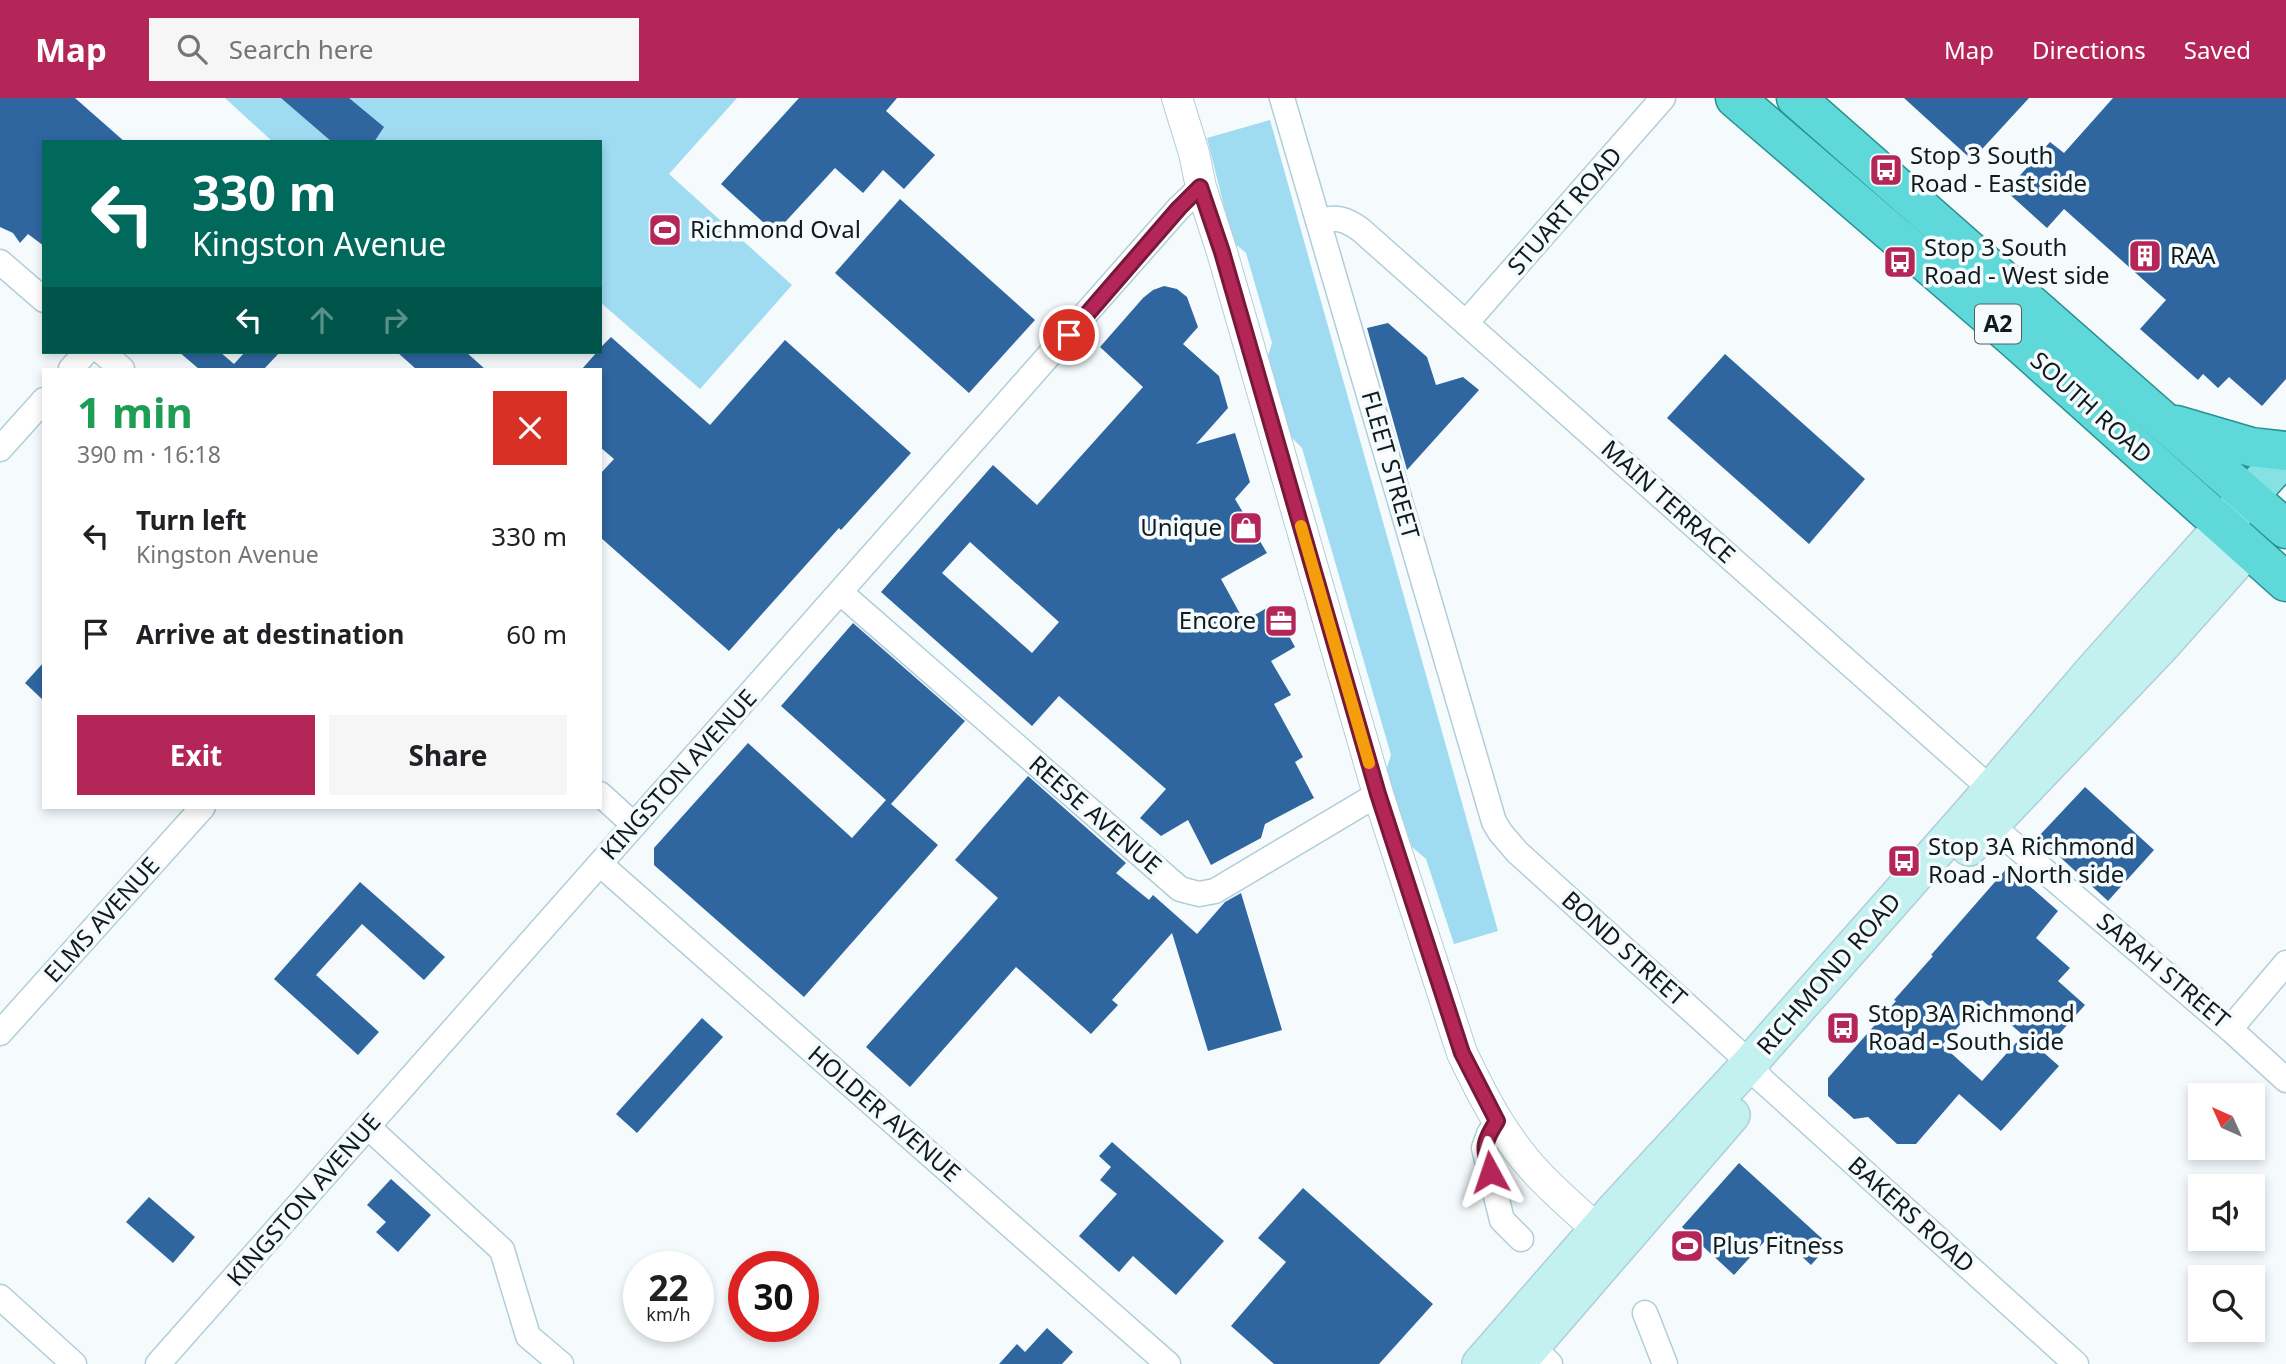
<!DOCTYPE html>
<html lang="en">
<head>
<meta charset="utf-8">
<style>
	:root { --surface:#fff; --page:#f6f6f6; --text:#202124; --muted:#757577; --accent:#b52658 }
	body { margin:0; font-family:"Noto Sans",sans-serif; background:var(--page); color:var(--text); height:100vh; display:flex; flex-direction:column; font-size:26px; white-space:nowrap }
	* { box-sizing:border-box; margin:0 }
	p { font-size:23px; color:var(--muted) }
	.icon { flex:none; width:38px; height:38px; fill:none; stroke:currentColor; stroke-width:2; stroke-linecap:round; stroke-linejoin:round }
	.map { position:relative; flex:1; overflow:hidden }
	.details { position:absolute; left:42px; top:270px; width:560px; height:441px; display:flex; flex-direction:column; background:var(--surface); border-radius:0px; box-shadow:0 4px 10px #0003 }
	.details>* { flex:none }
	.banner { position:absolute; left:42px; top:42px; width:560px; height:214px; border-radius:0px; box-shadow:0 4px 10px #0003; background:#00695c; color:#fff; overflow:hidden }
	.needle { width:46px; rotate:315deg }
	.tools { position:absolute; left:2188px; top:985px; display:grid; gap:14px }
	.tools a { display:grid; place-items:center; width:77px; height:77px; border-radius:0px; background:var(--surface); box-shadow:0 4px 10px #0003; font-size:35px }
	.speed { position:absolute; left:623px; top:1153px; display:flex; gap:14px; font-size:35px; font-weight:700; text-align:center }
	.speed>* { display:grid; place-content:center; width:91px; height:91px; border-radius:50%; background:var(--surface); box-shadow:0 4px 10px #0003; line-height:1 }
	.speed small { font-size:18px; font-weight:400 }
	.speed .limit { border:10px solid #d22; background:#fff; color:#111 }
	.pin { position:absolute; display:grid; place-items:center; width:60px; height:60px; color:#fff; margin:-30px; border:4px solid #fff; border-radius:50%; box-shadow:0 2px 7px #0007 }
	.me { position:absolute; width:77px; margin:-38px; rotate:355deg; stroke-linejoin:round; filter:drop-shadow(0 0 5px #0008) }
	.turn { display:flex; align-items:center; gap:24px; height:147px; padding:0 35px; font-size:32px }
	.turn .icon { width:91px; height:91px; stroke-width:2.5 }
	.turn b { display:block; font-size:49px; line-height:60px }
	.lanes { display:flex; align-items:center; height:66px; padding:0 35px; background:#0003; justify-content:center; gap:35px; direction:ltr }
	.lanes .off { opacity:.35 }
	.round { display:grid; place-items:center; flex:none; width:74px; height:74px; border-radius:0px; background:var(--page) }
	.summary { display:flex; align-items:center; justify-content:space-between; height:119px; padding:0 35px }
	h1 { font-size:42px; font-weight:700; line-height:52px; color:#1e9e55 }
	.cta { display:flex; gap:14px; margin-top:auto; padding:14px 35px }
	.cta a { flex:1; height:80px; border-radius:0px; background:var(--accent); color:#fff; font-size:28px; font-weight:700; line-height:80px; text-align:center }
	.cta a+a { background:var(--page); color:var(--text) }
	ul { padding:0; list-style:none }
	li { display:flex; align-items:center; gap:21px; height:98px; padding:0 35px }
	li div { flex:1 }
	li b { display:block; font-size:26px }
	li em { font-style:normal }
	header { display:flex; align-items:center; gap:42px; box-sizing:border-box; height:98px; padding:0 35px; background:var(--accent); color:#fff }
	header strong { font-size:33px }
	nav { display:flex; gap:38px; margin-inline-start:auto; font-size:24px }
	.search { width:490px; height:63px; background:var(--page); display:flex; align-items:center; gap:18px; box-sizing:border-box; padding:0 24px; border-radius:0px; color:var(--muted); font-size:26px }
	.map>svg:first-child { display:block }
	.green { fill:#9fdbf1 }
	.building { fill:#2f669f; fill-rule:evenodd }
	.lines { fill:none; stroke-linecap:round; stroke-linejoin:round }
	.minor-casing { stroke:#b0ceda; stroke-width:27 }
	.tertiary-casing { stroke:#b0ceda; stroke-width:32 }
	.secondary-casing { stroke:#b0ceda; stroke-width:38 }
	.primary-casing { stroke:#289091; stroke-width:41 }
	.trunk-casing { stroke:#289091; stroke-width:41 }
	.minor { stroke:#fff; stroke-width:24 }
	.tertiary { stroke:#fff; stroke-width:30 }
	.secondary { stroke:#c2f1f0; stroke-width:35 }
	.primary { stroke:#86e2e2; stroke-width:38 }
	.trunk { stroke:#5ed8d8; stroke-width:38 }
	.route-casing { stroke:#761939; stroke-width:18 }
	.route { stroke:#b52658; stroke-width:12 }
	.slow { stroke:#f59e0b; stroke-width:12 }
	.labels { text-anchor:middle; stroke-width:7; stroke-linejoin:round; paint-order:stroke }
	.shield { fill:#f5fbfd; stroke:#555e62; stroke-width:2 }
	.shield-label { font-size:23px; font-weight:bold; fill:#101b20 }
	.poi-label { font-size:24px; fill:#101b20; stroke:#f5fbfd; text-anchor:start }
	.street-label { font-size:24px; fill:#101b20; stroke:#f5fbfd }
</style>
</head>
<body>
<header>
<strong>Map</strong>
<div class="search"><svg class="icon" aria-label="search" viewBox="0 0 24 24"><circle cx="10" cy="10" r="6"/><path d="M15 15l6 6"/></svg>Search here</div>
<nav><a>Map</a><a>Directions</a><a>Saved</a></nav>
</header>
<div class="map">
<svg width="2286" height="1266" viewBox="0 0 2286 1266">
	<rect width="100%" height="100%" fill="#f5fbfd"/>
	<g class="green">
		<polygon points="225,0 737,0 669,76 792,187 700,291 600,204 600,44 273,44"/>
		<polygon points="1270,22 1498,833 1454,846 1426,761 1412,749 1386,673 1391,657 1302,350 1289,337 1267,261 1272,245 1246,155 1233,144 1207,40"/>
	</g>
	<g class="building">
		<polygon points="0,0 75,0 125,44 44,44 44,148 28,136 20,145 13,135 0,129"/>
		<polygon points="281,0 349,0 384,29 374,44 332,44"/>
		<polygon points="799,0 897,0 886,13 935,57 904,91 883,72 863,95 835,70 775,135 721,86"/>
		<polygon points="1904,0 2029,0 1972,62"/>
		<polygon points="2113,0 2286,0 2286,281 2262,308 2229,279 2218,290 2203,276 2198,282 2140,231 2166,202 2064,111 2047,130 2006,93 2050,44 2064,55"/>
		<polygon points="900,101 1035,222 969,295 835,175"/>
		<path d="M1164 188 1177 191 1187 199 1198 229 1183 246 1219 278 1228 310 1196 346 1235 335 1250 384 1235 401 1267 455 1221 481 1244 523 1272 507 1295 549 1271 563 1291 597 1274 606 1303 659 1295 664 1314 700 1265 726 1261 740 1211 767 1188 722 1161 738 1140 720 1166 691 1059 598 1032 628 881 494 993 367 1037 407 1143 289 1100 249 1143 200 1153 192ZM970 444 1059 524 1032 555 942 475Z"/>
		<polygon points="1388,225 1427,259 1436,287 1463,279 1479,292 1407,372 1367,230"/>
		<polygon points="611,239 710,327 785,242 911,355 841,432 839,430 729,553 600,439 600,376 614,361 600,349 600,271 582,271 597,254 600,254 600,250"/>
		<polygon points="179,254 220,254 234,266 245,254 280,254 264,271 199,271"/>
		<polygon points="397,254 466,254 485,271 416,271"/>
		<polygon points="1725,256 1865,381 1809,446 1667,320"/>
		<polygon points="853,525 965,623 891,706 938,747 804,899 654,767 654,750 748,645 852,740 886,702 781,608"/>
		<polygon points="44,564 44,603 25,585"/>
		<polygon points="1028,678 1126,765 1116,775 1149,802 1153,797 1197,836 1225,804 1241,795 1282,932 1208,953 1172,835 1112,902 1118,907 1091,936 1016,869 910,989 866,949 998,800 955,762"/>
		<polygon points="2085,689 2154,752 2108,803 2038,739"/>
		<path d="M2008 769 2058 813 2036 840 2070 870 2058 883 2085 907 2043 954 2059 968 2001 1033 1959 996 1916 1046H1897L1868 1019 1854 1021 1828 998V980L1896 903 1894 902 1933 858 1931 857ZM1982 902 2023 937 1982 983 1942 947Z"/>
		<polygon points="360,784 445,859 424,882 362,826 316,877 379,934 358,957 274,881"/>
		<polygon points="702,920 723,939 637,1035 616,1016"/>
		<polygon points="1112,1044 1224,1143 1176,1197 1133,1158 1119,1174 1079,1138 1117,1096 1100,1082 1111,1069 1099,1058"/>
		<polygon points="1739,1065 1829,1147 1811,1167 1774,1133 1734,1177 1682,1129"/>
		<polygon points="391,1081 431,1117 398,1154 376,1134 386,1124 367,1107"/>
		<polygon points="1303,1090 1433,1206 1379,1266 1274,1266 1231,1228 1286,1164 1258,1140"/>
		<polygon points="149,1099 195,1139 173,1165 126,1124"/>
		<polygon points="1047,1230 1073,1254 1062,1266 999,1266 1017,1246 1025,1254"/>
	</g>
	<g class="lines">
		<defs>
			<g id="minor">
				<polyline points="1282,0 1494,724 1500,734 1517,754 1750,965 1762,982 1780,998 2076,1266"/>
				<path d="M1319 123C1336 118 1346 121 1361 132L2001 700"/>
				<polyline points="0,164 44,202"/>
				<polyline points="1466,225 1663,0"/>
				<polyline points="102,254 122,271"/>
				<polyline points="71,271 86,254"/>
				<polyline points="0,351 44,302"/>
				<polyline points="841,495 1180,791 1199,796 1215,793 1378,696"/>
				<polyline points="600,696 634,727"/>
				<polyline points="1979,717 2230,931 2286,982"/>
				<polyline points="600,766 1168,1266"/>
				<polyline points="2230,931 2286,865"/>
				<polyline points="0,935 203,709"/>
				<polyline points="1497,1023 1489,1036 1484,1050 1502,1122 1521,1141"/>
				<polyline points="368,1029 502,1152 528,1238 561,1266"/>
				<polyline points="0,1199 74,1266"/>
				<polyline points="1645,1215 1665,1266"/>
				<polyline points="1523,1239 1550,1266"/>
				<polyline points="158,1266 1179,110 1201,89"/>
			</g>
			<path id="tertiary" d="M1177 0 1194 55 1201 89 1222 154 1378 696 1462 955C1483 999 1505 1042 1540 1078 1563 1102 1590 1124 1615 1148"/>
			<g id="secondary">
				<polyline points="1969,750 2158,552 2249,450"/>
				<polyline points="1480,1266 1615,1111 1750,965 1973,712 2094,571 2222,428"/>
				<polyline points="1517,1266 1732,1017"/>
			</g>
			<polyline id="primary" points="2226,423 2286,357"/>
			<g id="trunk">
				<polyline points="1735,0 2015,241 2286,484"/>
				<polyline points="1796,0 2286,431"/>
				<polyline points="2176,327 2251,349 2286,353"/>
			</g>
		</defs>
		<use href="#minor" class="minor-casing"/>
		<use href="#tertiary" class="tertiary-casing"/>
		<use href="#secondary" class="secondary-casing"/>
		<use href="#primary" class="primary-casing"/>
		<use href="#trunk" class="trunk-casing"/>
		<use href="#minor" class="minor"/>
		<use href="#tertiary" class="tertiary"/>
		<use href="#secondary" class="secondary"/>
		<use href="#primary" class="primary"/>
		<use href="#trunk" class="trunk"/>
	</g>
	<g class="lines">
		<defs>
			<path id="route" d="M1069 237 1179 110 1200 89 1222 154 1378 696 1462 955 1497 1023C1482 1046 1484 1049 1490 1074"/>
		</defs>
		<use href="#route" class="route-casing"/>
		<use href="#route" class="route"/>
		<polyline class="slow" points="1301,428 1369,665"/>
	</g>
	<defs>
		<symbol id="bus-square" viewBox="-11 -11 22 22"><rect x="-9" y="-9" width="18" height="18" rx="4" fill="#b52658" stroke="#f5fbfd"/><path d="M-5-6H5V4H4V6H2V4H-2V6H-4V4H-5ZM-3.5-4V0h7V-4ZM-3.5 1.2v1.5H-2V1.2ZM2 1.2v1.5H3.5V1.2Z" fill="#fff"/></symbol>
		<symbol id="stadium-square" viewBox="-11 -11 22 22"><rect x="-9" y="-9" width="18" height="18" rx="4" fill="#b52658" stroke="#f5fbfd"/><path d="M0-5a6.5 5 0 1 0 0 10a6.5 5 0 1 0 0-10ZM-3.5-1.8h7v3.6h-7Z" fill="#fff"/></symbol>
		<symbol id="building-square" viewBox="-11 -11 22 22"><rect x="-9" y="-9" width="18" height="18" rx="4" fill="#b52658" stroke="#f5fbfd"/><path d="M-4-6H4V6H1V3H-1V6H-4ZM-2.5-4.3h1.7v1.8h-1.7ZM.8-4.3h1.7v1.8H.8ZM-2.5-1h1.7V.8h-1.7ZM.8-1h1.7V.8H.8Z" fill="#fff"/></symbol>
		<symbol id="shop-square" viewBox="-11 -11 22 22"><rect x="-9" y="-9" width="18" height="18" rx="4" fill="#b52658" stroke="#f5fbfd"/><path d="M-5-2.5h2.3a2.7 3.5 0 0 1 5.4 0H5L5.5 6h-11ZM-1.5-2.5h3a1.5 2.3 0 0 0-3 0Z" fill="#fff"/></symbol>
		<symbol id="office-square" viewBox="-11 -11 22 22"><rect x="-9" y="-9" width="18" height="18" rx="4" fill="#b52658" stroke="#f5fbfd"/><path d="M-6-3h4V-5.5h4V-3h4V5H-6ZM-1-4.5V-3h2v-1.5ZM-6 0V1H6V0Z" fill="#fff"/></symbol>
	</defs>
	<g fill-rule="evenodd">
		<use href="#bus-square" x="1867" y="53" width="38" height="38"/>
		<use href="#stadium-square" x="646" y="113" width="38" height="38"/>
		<use href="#building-square" x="2126" y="139" width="38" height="38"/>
		<use href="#bus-square" x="1881" y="145" width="38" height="38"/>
		<use href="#shop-square" x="1227" y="411" width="38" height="38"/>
		<use href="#office-square" x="1262" y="504" width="38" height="38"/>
		<use href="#bus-square" x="1885" y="744" width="38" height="38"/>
		<use href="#bus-square" x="1824" y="911" width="38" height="38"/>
		<use href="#stadium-square" x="1668" y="1129" width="38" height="38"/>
	</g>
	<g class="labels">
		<rect class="shield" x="1975" y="206.5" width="46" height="39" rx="5"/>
		<g class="shield-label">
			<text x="1998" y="234">A2</text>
		</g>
		<g class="poi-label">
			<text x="1910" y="66">Stop 3 South<tspan x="1910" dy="28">Road - East side</tspan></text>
			<text x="690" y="140">Richmond Oval</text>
			<text x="1924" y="158">Stop 3 South<tspan x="1924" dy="28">Road - West side</tspan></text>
			<text x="2170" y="166">RAA</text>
			<text x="1222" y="438" text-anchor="end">Unique</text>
			<text x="1256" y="531" text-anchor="end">Encore</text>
			<text x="1928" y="757">Stop 3A Richmond<tspan x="1928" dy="28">Road - North side</tspan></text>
			<text x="1868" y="924">Stop 3A Richmond<tspan x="1868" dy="28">Road - South side</tspan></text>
			<text x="1712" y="1156">Plus Fitness</text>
		</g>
		<g class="street-label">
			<text transform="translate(1565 113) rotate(-49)" y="8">STUART ROAD</text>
			<text transform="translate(2091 310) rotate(42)" y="8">SOUTH ROAD</text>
			<text transform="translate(1390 367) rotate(74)" y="8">FLEET STREET</text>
			<text transform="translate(1668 404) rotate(42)" y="8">MAIN TERRACE</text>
			<text transform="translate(679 677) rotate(-48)" y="8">KINGSTON AVENUE</text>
			<text transform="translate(1095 717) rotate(41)" y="8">REESE AVENUE</text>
			<text transform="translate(102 822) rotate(-48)" y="8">ELMS AVENUE</text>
			<text transform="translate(1624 851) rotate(42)" y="8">BOND STREET</text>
			<text transform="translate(2163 873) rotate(40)" y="8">SARAH STREET</text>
			<text transform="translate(1829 876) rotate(-49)" y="8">RICHMOND ROAD</text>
			<text transform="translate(884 1016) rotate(41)" y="8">HOLDER AVENUE</text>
			<text transform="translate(304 1102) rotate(-49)" y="8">KINGSTON AVENUE</text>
			<text transform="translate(1911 1117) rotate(42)" y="8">BAKERS ROAD</text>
		</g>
	</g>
</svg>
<div class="tools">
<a><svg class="needle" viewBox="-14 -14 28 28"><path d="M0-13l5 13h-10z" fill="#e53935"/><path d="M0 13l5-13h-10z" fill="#757577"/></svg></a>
<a><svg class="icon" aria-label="sound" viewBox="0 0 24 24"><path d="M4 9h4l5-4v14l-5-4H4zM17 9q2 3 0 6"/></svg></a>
<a><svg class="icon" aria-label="search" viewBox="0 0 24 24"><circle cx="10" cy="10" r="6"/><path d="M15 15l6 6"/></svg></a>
</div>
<div class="speed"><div>22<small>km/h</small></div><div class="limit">30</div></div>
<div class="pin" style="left:1069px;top:237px;background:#d93025"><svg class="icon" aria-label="arrive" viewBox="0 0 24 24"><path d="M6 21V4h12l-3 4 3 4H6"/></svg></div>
<svg class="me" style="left:1490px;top:1074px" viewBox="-20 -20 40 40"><path d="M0-17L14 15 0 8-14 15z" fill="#b52658" stroke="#fff" stroke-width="4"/></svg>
<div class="banner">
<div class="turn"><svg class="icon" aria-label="left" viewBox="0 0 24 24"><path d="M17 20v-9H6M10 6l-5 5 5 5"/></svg><div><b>330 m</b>Kingston Avenue</div></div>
<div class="lanes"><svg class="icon" aria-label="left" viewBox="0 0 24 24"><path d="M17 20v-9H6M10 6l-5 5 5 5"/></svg><svg class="icon off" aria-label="ahead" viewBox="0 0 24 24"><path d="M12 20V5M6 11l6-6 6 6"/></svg><svg class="icon off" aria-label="right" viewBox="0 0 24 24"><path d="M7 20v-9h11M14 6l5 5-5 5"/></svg></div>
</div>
<section class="details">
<div class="summary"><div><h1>1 min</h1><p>390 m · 16:18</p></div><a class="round" style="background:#d93025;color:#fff"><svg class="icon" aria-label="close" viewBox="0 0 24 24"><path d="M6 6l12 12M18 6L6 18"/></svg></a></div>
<ul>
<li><svg class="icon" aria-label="left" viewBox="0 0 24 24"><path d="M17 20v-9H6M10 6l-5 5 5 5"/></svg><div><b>Turn left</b><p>Kingston Avenue</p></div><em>330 m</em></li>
<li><svg class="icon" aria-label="arrive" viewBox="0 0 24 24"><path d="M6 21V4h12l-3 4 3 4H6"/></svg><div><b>Arrive at destination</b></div><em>60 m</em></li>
</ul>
<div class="cta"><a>Exit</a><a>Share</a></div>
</section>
</div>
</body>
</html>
